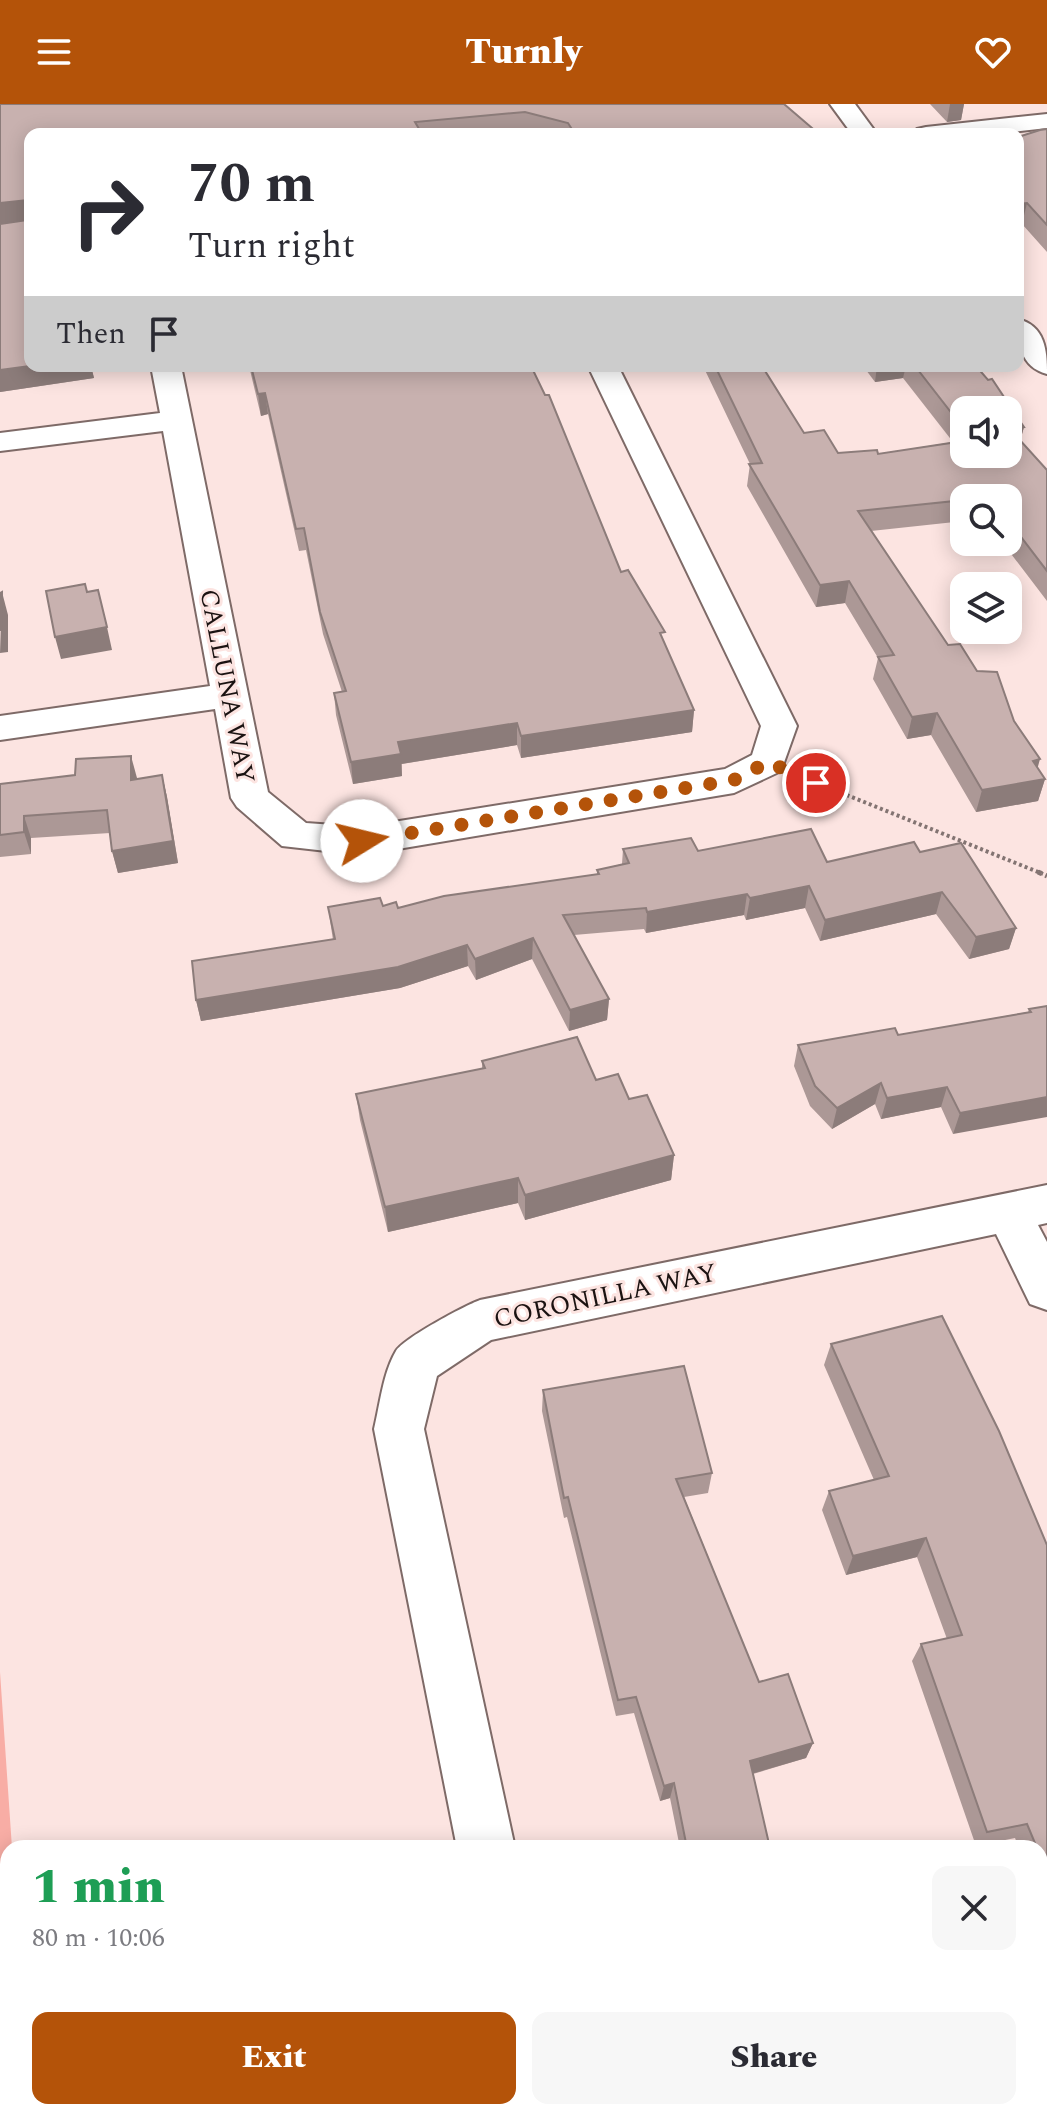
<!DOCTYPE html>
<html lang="en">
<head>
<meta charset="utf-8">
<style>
	:root { --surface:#fff; --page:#f7f7f7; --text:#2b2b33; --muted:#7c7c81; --accent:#b45309 }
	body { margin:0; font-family:Spectral,serif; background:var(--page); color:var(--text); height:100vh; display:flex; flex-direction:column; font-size:30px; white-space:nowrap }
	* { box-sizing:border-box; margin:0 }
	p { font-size:26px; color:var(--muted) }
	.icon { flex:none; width:44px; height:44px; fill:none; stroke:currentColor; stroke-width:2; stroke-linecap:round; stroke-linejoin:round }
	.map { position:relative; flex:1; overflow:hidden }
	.side { position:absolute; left:0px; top:1736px; width:1048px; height:280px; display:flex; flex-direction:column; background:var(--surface); border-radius:24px 24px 0 0; box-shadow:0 4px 20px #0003 }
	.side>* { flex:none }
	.top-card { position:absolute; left:24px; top:24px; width:1000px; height:244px; border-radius:16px; box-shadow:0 4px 20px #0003; background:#fff; color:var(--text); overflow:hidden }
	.fabs { position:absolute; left:950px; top:292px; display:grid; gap:16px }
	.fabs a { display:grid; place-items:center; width:72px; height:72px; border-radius:16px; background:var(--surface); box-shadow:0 4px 20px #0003; font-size:40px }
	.pin { position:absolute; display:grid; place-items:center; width:68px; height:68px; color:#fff; margin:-34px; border:4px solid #fff; border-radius:50%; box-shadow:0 2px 8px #0007 }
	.me { position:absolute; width:88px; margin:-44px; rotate:81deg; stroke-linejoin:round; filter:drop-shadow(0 0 6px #0008) }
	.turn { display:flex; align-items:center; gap:28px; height:168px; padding:0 32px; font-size:36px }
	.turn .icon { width:104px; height:104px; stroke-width:2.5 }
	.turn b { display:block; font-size:56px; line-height:68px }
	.then { display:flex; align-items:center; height:76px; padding:0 32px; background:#0003; gap:16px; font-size:30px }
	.round { display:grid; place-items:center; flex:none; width:84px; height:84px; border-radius:16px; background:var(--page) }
	.headline { display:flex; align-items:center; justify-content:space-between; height:136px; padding:0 32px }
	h1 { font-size:48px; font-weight:800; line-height:60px; color:#1e9e55 }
	.button { display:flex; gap:16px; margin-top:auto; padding:16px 32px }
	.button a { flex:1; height:92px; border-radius:16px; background:var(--accent); color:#fff; font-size:32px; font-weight:800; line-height:92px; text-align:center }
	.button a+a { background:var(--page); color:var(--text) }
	header { display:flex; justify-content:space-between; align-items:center; height:104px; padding:0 32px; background:var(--accent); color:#fff; font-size:36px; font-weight:800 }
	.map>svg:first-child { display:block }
	.green { fill:#f8ada5 }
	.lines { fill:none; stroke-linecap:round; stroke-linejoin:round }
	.minor-casing { stroke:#7e6a67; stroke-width:4 }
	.tertiary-casing { stroke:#7e6a67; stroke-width:4 }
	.path-far1 { stroke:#837472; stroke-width:4; stroke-dasharray:3 3; stroke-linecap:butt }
	.path { stroke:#837472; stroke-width:5; stroke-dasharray:4 4; stroke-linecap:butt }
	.minor { fill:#fff; fill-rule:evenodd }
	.tertiary { fill:#fff; fill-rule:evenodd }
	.wall { fill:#ac9896; fill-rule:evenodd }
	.shaded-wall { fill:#8c7c7a }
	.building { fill:#c8b1af; stroke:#8c7c7a; stroke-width:2 }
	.route { stroke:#b45309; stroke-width:14; stroke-dasharray:0 25.2 }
	.labels { text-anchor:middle; stroke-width:6; stroke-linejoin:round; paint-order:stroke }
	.street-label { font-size:26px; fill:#1a1211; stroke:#fce4e1 }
</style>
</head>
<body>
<header><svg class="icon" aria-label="menu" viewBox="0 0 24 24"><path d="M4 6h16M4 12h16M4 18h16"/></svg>Turnly<svg class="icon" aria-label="heart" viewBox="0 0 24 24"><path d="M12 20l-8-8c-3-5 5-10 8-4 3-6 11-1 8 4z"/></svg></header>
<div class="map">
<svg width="1047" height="2016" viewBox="0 0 1047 2016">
	<rect width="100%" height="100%" fill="#fce4e1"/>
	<polygon class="green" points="0,1568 12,1744 8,1744 8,2008 29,2008 30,2016 0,2016"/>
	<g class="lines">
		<defs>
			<g id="minor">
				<polygon points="1047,10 1047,24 995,30 914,30 917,25 926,23"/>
				<polygon points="151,262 181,262 268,688 306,719 362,723 725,665 752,651 761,622 588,262 618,262 797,622 781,667 734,689 362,751 282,742 237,703 231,694 215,605 0,636 0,612 210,582 163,327 0,347 0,329 160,309"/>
				<path d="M1047 1081V1119L1038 1121 1047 1138V1206L1030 1200 996 1130 491 1236 437 1272 424 1325 515 1744H457L374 1325C380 1300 383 1269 396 1247 404 1234 464 1202 480 1196Z"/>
				<polygon points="509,2008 573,2008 575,2016 511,2016"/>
			</g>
			<g id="tertiary">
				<polygon points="830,0 855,0 877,30 852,30"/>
				<path d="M1018 215C1045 222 1047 246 1047 270 1020 263 1018 239 1018 215Z"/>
			</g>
		</defs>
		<use href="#minor" class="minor-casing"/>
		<use href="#tertiary" class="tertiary-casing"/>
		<polyline class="path-far1" points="802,673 1043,770"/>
		<polyline class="path" points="1038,768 1047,772"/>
		<use href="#minor" class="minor"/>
		<use href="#tertiary" class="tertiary"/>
	</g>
	<g class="wall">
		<polygon points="0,0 784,0 819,30 532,30 525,28 504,30 30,30 94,274 0,288"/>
		<polygon points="930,0 964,0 961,16 947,18"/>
		<polygon points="1047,25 1047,148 1022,120 1018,121"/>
		<polygon points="249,262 531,262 621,468 664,538 694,606 692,628 521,654 517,641 402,660 402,672 353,680 336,611 334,589 342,588 323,530 306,446 299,447 268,310 261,312"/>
		<path d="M703 262H762L804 329 838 349 878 350 953 338 903 274 875 278 863 262H976L1024 323 1020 337 1047 366V497L1002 438H1008V394H964V417L871 427 948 541 977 567 1014 617 1038 664 1045 675 1038 697 976 708 931 631 907 635 873 575 878 554 845 499 816 503 747 382 750 360ZM964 306 1008 350H964Z"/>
		<polygon points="162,671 167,693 178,759 118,769 112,747 110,729 31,734 31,750 0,753 0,680 137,675"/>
		<polygon points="623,745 698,747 827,758 920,748 1016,824 1009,845 969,855 936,810 820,837 805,804 746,816 744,811 646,829 644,825 574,831 609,895 607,916 569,927 532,855 476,876 468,862 400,884 201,917 196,896 333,836 328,803 383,802 398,804 597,771 597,766 622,760"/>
		<polygon points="1047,902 953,1030 941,1003 881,1015 875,1000 832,1025 810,1002 794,962 798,941 898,931 1028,908 1029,905"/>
		<polygon points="482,957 596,976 629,995 674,1051 671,1076 525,1116 518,1099 388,1128 360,1016 356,990 482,965"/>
		<polygon points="831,1240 1047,1441 1047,1811 1040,1794 1040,1744 1019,1744 1015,1734 976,1742 912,1557 921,1540 947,1535 917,1453 846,1471 822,1406 829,1387 874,1376 824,1261"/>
		<polygon points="543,1286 712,1369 708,1389 684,1393 759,1578 813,1639 806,1654 753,1670 770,1744 680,1744 670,1694 660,1697 634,1609 616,1612 567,1413 564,1414 542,1307"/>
		<polygon points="732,2008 921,2008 919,2016 734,2016"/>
	</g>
	<g class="shaded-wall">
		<polygon points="950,0 964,0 961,16 947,18"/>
		<polygon points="27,96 30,117 0,121 0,99"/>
		<polygon points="1027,99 1022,120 1018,121 1018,100"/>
		<polygon points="30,262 91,262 94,274 0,288 0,266"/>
		<polygon points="877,262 906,262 903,274 875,278"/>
		<polygon points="265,289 268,310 261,312 258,290"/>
		<polygon points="1024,323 1018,344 1009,324"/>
		<polygon points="849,477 845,499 816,503 820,481"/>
		<polygon points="2,488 8,511 8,548 0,549"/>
		<polygon points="107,523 112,546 61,555 55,533"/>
		<polygon points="694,606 692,628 521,654 521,632"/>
		<polygon points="937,609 931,631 907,635 912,613"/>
		<polygon points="517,619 517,641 401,660 402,672 353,680 351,658 398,638"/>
		<polygon points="131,652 137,674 136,698 131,676"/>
		<polygon points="1040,655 1034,677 1045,675 1038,697 976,708 982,686 1033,657"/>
		<polygon points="162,671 167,693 178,759 118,769 112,747"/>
		<polygon points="24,712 31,734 31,750 24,728"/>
		<polygon points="809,782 805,804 746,816 750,794"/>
		<polygon points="942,788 936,810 820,837 825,816"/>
		<polygon points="747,790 744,811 646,829 647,808"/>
		<polygon points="1016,824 1009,845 969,855 976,833"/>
		<polygon points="533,834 532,855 476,876 475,855"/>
		<polygon points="467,841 468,862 400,884 201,917 196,896"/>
		<polygon points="609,895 607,916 569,927 570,906"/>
		<polygon points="881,979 875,1000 832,1025 837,1004"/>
		<polygon points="947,983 941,1003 881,1015 887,994"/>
		<polygon points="1047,993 1047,1013 953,1030 960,1009"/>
		<polygon points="674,1051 671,1076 525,1116 525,1091"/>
		<polygon points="518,1074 518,1099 388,1128 385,1103"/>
		<polygon points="926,1434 917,1453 846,1471 853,1452"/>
		<polygon points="813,1639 806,1654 744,1672 750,1657"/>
		<polygon points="674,1679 670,1694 660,1697 664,1682"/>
		<polygon points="299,2008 303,2008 304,2016 300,2016"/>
	</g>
	<g class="building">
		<polygon points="0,0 784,0 819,30 575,30 568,19 525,8 415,18 422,30 30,30 30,262 0,266 0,120 28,116 27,96 0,99"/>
		<polygon points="1047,25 1047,121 1027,99 1018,100 1018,33 1040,26"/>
		<polygon points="251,262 531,262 545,291 549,291 621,468 628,466 665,528 660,529 694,606 521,632 517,619 398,638 401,650 351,658 334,589 346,587 320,508 304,424 296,425 265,289 258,290"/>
		<polygon points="715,262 762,262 804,329 824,326 838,349 877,346 878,350 964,337 964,350 1008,350 1008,306 964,306 964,325 915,262 976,262 988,276 992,275 1024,323 1009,324 1047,366 1047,467 1008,416 1008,394 991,394 990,393 964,394 964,396 858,407 948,541 960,540 977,567 997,568 1014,617 1040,655 1033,657 1045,675 982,686 937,609 912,613 878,553 894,551 849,477 820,481 749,360 762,359"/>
		<polygon points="85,480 87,488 98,486 107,523 55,533 46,487"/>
		<polygon points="2,488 1,526 0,526 0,489"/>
		<polygon points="131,652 131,676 162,671 173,737 112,747 107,706 24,712 24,728 0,731 0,680 75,671 76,655"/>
		<polygon points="811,725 827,758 914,738 920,748 961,739 1016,824 976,833 942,788 825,816 809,782 750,794 747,790 647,808 646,804 563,811 609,895 570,906 533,834 475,855 467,841 398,863 196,896 192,857 335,835 328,803 380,794 383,802 396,798 398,804 444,792 599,770 597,766 629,759 623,745 691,734 698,747"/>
		<polygon points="1047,902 1047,993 960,1009 947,983 887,994 881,979 837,1004 815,982 798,941 895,924 898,931 1031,908 1029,905"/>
		<polygon points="577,933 596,976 618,970 629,995 647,991 674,1051 525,1091 518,1074 385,1103 356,990 485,964 482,957"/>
		<polygon points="942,1212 999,1327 1047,1441 1047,1767 1040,1751 1040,1744 1037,1744 1027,1720 987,1728 921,1540 962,1531 926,1434 853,1452 829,1387 889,1372 831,1240"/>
		<polygon points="684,1262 712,1369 676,1375 759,1578 788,1570 813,1639 750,1657 770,1744 687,1744 674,1679 664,1682 636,1593 618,1596 568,1393 564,1394 543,1286"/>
		<polygon points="90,2008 299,2008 300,2016 90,2016"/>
		<polygon points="740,2008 921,2008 923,2013 914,2016 742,2016"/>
	</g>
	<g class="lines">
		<polyline class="route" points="362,737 734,676 768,658 816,679"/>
	</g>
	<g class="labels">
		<g class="street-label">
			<text transform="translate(228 582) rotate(79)" y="9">CALLUNA WAY</text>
			<text transform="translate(605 1191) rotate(-12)" y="9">CORONILLA WAY</text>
		</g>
	</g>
</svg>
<div class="fabs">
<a><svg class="icon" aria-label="sound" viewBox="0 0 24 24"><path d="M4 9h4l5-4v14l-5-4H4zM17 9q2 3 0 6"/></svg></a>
<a><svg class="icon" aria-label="search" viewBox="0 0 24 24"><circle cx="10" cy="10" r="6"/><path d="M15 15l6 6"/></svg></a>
<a><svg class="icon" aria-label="layers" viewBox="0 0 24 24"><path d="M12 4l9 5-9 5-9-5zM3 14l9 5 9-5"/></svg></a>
</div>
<div class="pin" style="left:816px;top:679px;background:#d93025"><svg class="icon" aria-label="arrive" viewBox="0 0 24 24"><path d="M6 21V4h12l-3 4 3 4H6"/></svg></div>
<svg class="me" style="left:362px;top:737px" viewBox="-20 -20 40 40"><circle r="19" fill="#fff"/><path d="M0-13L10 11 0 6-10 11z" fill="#b45309"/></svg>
<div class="top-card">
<div class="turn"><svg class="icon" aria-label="right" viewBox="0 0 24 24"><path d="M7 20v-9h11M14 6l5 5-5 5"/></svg><div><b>70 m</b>Turn right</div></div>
<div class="then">Then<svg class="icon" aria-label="arrive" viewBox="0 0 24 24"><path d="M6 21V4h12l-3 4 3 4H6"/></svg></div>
</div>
<section class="side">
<div class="headline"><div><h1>1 min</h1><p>80 m · 10:06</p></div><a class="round"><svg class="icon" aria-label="close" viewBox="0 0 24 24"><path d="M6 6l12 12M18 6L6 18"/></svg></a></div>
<div class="button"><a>Exit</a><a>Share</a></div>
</section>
</div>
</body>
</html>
